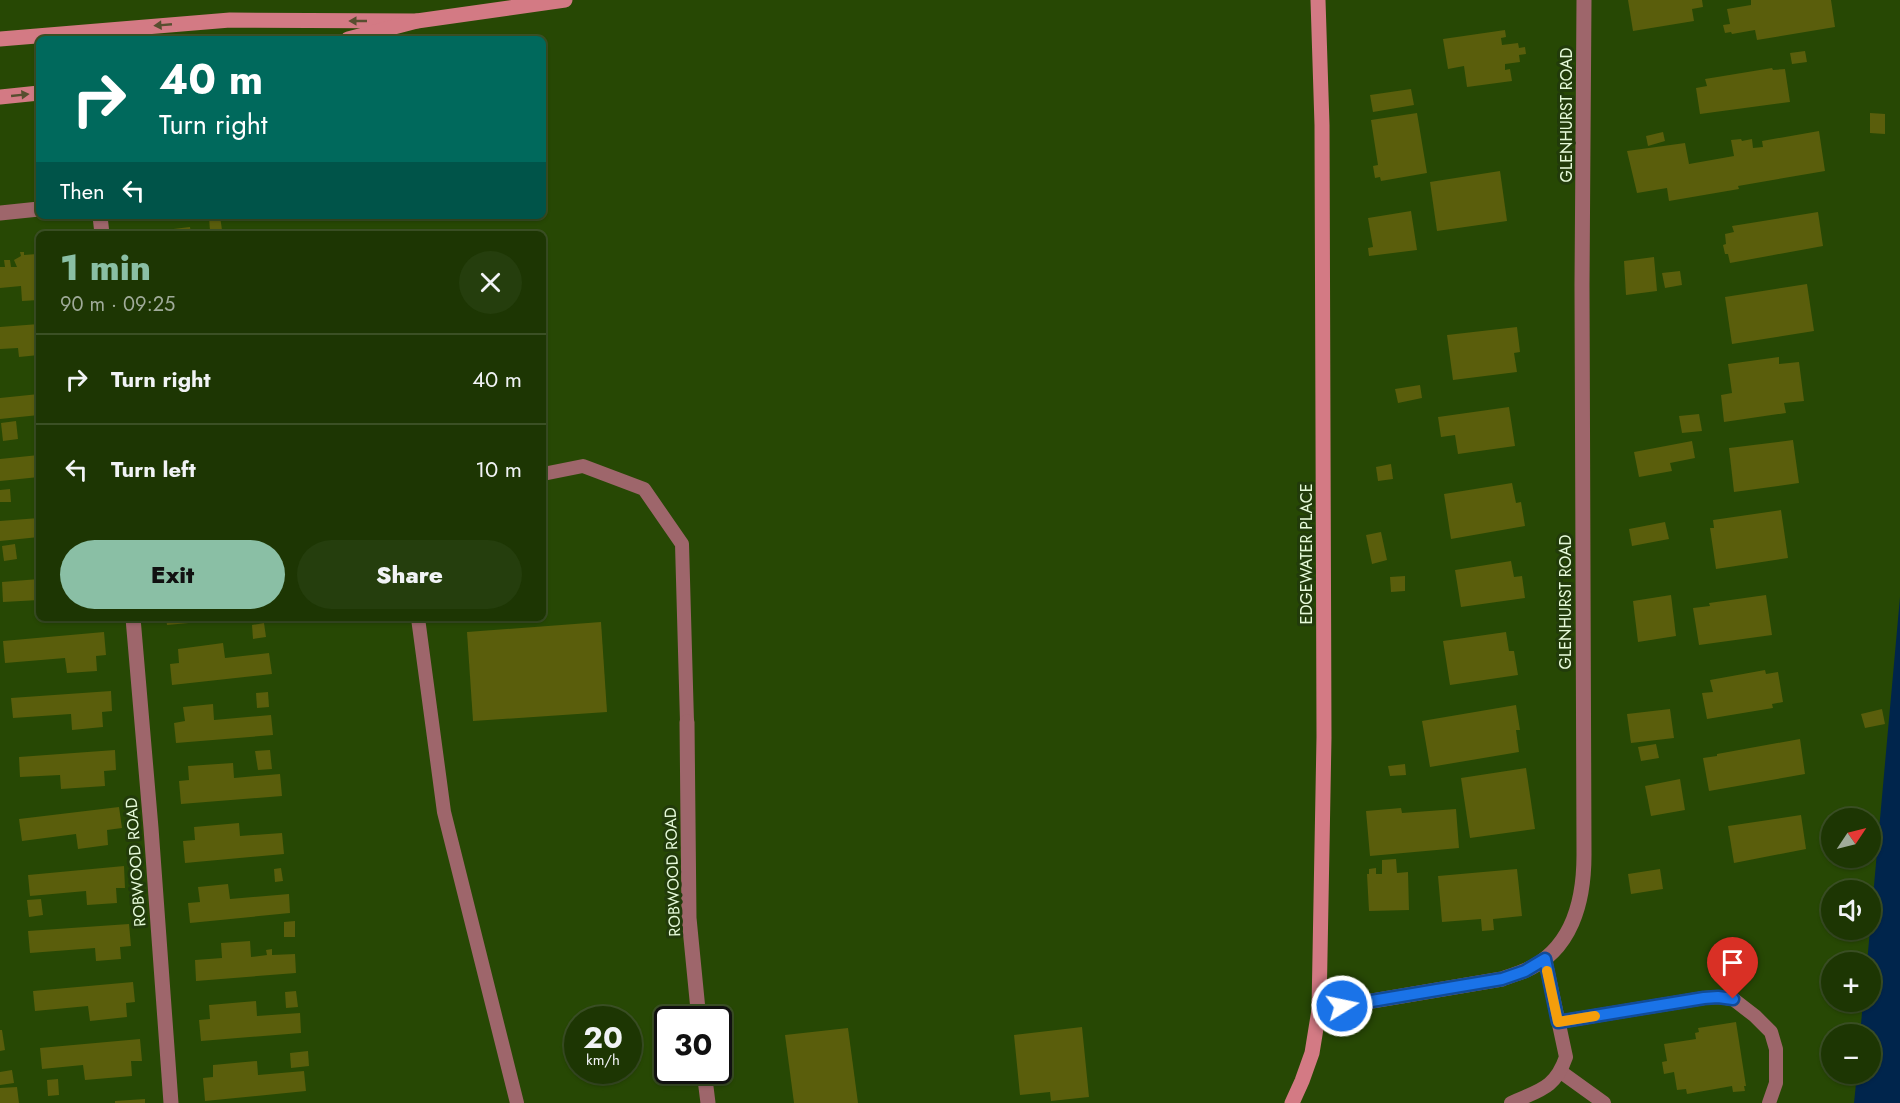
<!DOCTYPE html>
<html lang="en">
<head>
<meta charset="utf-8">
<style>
	:root { --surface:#1d3603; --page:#253e0d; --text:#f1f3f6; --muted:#a0ab9a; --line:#3b5025; --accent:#8abfa5 }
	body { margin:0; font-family:Jost,sans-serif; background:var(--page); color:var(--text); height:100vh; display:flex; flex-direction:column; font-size:22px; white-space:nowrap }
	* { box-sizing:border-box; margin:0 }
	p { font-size:20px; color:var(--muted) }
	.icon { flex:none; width:33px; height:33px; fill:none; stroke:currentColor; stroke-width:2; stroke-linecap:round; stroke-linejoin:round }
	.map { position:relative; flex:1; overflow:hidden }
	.sheet { position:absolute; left:36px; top:231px; width:510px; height:390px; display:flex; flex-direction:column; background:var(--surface); border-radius:9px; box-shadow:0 2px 4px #0004,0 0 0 2px var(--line) }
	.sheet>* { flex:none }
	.guide { position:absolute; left:36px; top:36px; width:510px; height:183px; border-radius:9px; box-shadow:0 2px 4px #0004,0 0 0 2px var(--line); background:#00695c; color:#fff; overflow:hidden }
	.needle { width:39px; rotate:55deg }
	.controls { position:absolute; left:1821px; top:808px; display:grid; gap:12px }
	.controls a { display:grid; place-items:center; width:60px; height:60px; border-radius:50%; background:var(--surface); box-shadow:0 2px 4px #0004,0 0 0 2px var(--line); font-size:30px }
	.speed { position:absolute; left:564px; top:1006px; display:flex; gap:12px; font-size:30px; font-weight:700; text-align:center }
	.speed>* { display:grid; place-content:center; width:78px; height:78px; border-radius:50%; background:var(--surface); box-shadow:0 2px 4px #0004,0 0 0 2px var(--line); line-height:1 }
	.speed small { font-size:15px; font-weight:400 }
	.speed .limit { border:3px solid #111; border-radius:9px; background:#fff; color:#111 }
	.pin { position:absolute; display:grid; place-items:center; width:51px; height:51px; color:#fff; margin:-62px -26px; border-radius:50% 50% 50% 0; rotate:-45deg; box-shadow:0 0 6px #0007 }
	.pin .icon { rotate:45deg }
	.me { position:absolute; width:66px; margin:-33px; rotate:80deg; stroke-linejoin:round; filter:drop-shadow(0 0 4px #0008) }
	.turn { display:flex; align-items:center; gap:21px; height:126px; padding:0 24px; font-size:27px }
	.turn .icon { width:78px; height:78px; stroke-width:2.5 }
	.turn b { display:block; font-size:42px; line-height:51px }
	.then { display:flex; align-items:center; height:57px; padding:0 24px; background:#0003; gap:12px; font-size:22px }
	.round { display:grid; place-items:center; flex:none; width:63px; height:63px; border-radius:32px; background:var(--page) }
	.summary { display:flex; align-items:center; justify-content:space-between; height:102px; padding:0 24px }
	h1 { font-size:36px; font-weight:800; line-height:45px; color:var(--accent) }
	.action { display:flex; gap:12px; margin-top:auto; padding:12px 24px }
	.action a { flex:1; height:69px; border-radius:36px; background:var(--accent); color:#111; font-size:24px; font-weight:800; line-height:69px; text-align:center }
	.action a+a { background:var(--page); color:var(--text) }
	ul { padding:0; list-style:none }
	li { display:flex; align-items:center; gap:18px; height:90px; padding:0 24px; border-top:2px solid var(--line) }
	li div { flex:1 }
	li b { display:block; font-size:22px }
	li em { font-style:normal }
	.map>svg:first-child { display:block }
	.water { fill:#00254c }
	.building { fill:#5a5e0c }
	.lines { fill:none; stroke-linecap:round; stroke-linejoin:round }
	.lane { stroke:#9e666b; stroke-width:14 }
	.street { stroke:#9e666b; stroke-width:15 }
	.secondary { stroke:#d37a84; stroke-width:15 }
	.oneway { fill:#574e2f }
	.route-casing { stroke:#114b97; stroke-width:15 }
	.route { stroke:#1a73e8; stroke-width:10 }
	.slow { stroke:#f59e0b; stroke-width:10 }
	.labels { text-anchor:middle; stroke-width:6; stroke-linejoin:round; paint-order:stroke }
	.street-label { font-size:16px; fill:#e6fad9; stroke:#223b0b }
</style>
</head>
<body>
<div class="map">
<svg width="1900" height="1103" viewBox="0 0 1900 1103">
	<rect width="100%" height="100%" fill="#274804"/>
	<polygon class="water" points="1900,597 1900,1103 1854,1103 1857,1074 1870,1074 1870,1035 1860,1035 1863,1002 1870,1002 1870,963 1867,963"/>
	<g class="building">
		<polygon points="1628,0 1702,0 1703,7 1692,9 1694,21 1633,31"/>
		<polygon points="1751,0 1831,0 1835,27 1757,40 1755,30 1732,34 1731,32 1725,33 1723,25 1730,24 1727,9 1751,5"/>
		<polygon points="1505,30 1506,37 1501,38 1502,45 1518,43 1519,48 1525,47 1526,54 1519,55 1520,62 1505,64 1505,70 1510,69 1512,81 1467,87 1464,66 1448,69 1443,39"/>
		<polygon points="1805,51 1807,62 1792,64 1790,53"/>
		<polygon points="1772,68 1773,70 1785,69 1790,102 1700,114 1696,88 1707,86 1705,79"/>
		<polygon points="1411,89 1414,105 1373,112 1370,95"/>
		<polygon points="1417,113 1427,173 1381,181 1380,177 1375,178 1373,166 1378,165 1371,120"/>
		<polygon points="1870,113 1885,114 1885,134 1870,133"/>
		<polygon points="1819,131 1825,171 1738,186 1739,189 1669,201 1667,188 1637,193 1627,151 1685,143 1689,164 1734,156 1731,140 1741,139 1742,141 1752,139 1753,148 1763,147 1762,141"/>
		<polygon points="1663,132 1665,141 1648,146 1646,136"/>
		<polygon points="1500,171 1507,221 1437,231 1430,182"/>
		<polygon points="1411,211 1417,250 1369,256 1368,248 1373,247 1368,218"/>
		<polygon points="1818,212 1823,246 1730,263 1728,254 1725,254 1723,245 1726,244 1725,234 1734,232 1732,226"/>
		<polygon points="220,216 222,230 210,231 209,217"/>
		<polygon points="190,227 191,234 148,234 148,232"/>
		<polygon points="37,251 39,251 39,300 22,301 21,286 0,288 0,267 5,267 4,260 10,260 11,267 17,267 14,260 21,256 20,252 24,252 24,255 37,254"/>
		<polygon points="1654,257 1657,291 1626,295 1624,261"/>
		<polygon points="1680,271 1682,285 1665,288 1662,273"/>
		<polygon points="1807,284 1814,331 1732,344 1725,297"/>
		<polygon points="39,324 39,355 19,357 18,348 0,349 0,327"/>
		<polygon points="1517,327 1520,352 1514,353 1517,372 1453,380 1447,335"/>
		<polygon points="1779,357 1779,364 1799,362 1804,401 1784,403 1786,413 1724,422 1721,395 1732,393 1728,364"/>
		<polygon points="1420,385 1422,398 1398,403 1395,389"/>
		<polygon points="39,394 39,415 0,419 0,398"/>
		<polygon points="1509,407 1515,446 1458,454 1455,435 1441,437 1438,417"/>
		<polygon points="1699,414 1702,431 1682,433 1679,416"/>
		<polygon points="16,421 18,439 3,441 1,423"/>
		<polygon points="1793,440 1799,483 1734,492 1729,448"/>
		<polygon points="1692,441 1695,458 1670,463 1672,471 1639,477 1634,452"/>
		<polygon points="39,455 39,477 0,481 0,459"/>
		<polygon points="1391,464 1393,479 1378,481 1376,467"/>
		<polygon points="1512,483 1516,503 1521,502 1525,526 1451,539 1444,494"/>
		<polygon points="10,489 11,502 0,502 0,490"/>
		<polygon points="1781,510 1788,558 1716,569 1710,528 1714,528 1713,520"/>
		<polygon points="39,518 39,537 0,541 0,521"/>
		<polygon points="1665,522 1669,539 1632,546 1629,529"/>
		<polygon points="1381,532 1387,560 1372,564 1366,535"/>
		<polygon points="15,544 17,559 4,561 2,546"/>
		<polygon points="1511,561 1514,577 1522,576 1525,598 1461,607 1455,570"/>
		<polygon points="1405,576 1405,591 1391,592 1390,577"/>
		<polygon points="39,579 39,600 3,602 2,582"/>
		<polygon points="1671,595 1676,636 1638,642 1633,601"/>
		<polygon points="1766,595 1772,635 1699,645 1693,608 1710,606 1709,603"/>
		<polygon points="166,618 222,618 222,620 167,625"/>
		<polygon points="601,622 607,712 473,721 467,632"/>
		<polygon points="264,623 266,637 253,639 252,625"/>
		<polygon points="104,632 106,655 96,656 97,671 67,673 65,658 5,663 3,641"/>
		<polygon points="1506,632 1509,651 1514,651 1518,675 1450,685 1443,641"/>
		<polygon points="223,643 225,658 269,653 272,674 172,685 170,664 179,663 178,649"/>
		<polygon points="1765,670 1766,674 1778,672 1783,702 1772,704 1773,708 1707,719 1702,693 1713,692 1710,680"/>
		<polygon points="111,691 112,711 102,712 103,727 72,730 71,714 13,718 11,698"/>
		<polygon points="268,692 269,707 257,708 256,693"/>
		<polygon points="213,704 214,720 271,715 273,735 176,743 174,723 185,721 183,707"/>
		<polygon points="1516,705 1520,730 1516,730 1519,752 1430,767 1422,721"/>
		<polygon points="1670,709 1674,738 1631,743 1627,714"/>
		<polygon points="1882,709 1885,724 1865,728 1861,714"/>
		<polygon points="1800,739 1805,774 1709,791 1703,758 1717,756 1717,754"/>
		<polygon points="1656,744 1659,758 1641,761 1638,747"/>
		<polygon points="115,750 116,770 104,771 105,786 61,789 60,775 20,777 19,757"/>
		<polygon points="270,750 272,769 258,770 255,751"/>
		<polygon points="233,763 234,778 280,774 282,796 181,804 179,781 189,780 188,766"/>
		<polygon points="1405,764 1406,775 1390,776 1388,766"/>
		<polygon points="1526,768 1535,829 1470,838 1461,778"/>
		<polygon points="1680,779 1685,810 1651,816 1645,786"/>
		<polygon points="119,807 122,828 107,830 108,845 78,849 76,834 22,841 19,819"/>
		<polygon points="1401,808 1402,813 1456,809 1459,848 1370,856 1366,811"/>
		<polygon points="1801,815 1806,849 1734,863 1728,826"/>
		<polygon points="239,823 240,836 282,833 284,854 185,863 183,841 195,840 194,827"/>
		<polygon points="1396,859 1397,873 1408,872 1409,910 1369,911 1367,874 1369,874 1369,869 1376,868 1376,874 1382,874 1382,860"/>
		<polygon points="124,866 125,888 116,888 117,903 87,905 86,891 30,896 28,875"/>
		<polygon points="281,868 283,881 275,882 274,869"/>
		<polygon points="1517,869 1522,916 1493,919 1494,930 1482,931 1481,919 1442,922 1438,876"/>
		<polygon points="1660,869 1663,889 1631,894 1628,874"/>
		<polygon points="228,884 230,899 289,894 290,913 190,923 188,903 200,902 198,887"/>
		<polygon points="41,899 43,915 29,917 27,900"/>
		<polygon points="295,921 295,937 284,937 284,922"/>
		<polygon points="129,924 131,946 120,947 121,959 96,961 95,948 30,953 28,931"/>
		<polygon points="250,941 251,957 267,955 266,950 272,949 272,955 295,954 296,973 196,981 195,960 222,958 221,943"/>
		<polygon points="133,982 135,1002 126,1003 127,1017 90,1021 88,1006 35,1011 33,991"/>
		<polygon points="296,991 298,1007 286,1008 285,992"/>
		<polygon points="256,1001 257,1016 300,1013 301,1033 201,1041 199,1020 210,1019 209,1005"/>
		<polygon points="1736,1022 1746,1086 1744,1086 1745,1091 1733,1092 1732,1086 1687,1094 1686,1089 1677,1090 1674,1072 1664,1074 1662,1062 1667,1061 1664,1044 1696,1039 1695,1033 1699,1032 1698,1028"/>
		<polygon points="1082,1027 1089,1097 1051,1101 1050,1092 1020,1095 1014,1035"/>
		<polygon points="848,1028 858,1103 794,1103 785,1035"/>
		<polygon points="0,1030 2,1030 5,1050 0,1051"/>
		<polygon points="140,1039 142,1061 131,1061 132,1076 85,1080 83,1065 42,1069 40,1048"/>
		<polygon points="308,1051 309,1066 291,1068 290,1053"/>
		<polygon points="257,1061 258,1075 304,1071 306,1091 205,1101 203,1078 213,1077 213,1065"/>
		<polygon points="12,1070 14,1083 0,1085 0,1072"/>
		<polygon points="58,1079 59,1095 48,1096 47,1080"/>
		<polygon points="17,1087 19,1103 0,1103 0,1088"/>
		<polygon points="145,1099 145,1103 115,1103 115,1101"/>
	</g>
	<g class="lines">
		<g class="lane">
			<polyline points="543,474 583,466 644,489 682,544 687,722"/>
			<polyline points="418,618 444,812 517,1103"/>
			<polyline points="1558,1022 1704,998 1718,997 1733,999 1755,1016 1771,1032 1776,1049 1776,1083 1769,1103"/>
			<polyline points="1561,1072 1604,1103"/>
			<path d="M1511 1103C1539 1090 1555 1089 1566 1057L1545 959"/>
		</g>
		<g class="street">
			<polyline points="0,213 39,209"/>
			<polyline points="100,216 102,234"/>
			<polyline points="133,618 151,828 171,1103"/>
			<polyline points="687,722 689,918 699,1020"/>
			<path d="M1319 1010 1502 979C1509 976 1517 974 1524 971 1572 951 1584 901 1584 855L1582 285 1584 0"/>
			<polyline points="704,1071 708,1103"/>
		</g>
		<g class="secondary">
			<polyline points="0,39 230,20 417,21"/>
			<polyline points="348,39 417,21 565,0"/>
			<polyline points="0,97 39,93"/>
			<polyline points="1292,1103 1302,1081 1312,1053 1319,1010 1324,737 1322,125 1318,0"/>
		</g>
	</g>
	<defs><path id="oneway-solid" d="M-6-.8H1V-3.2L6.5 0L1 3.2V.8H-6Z" transform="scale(1.5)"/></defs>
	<g class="oneway">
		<use href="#oneway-solid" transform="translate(358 21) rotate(-180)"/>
		<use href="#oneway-solid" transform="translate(163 25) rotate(175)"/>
		<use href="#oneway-solid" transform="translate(20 95) rotate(-6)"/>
	</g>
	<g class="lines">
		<defs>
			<polyline id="route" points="1342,1006 1502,979 1525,971 1545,959 1558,1022 1704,998 1718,997 1733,999"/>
		</defs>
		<use href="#route" class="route-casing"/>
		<use href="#route" class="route"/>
		<polyline class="slow" points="1547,971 1558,1022 1595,1016"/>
	</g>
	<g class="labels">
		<g class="street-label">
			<text transform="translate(1566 115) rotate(-90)" y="6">GLENHURST ROAD</text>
			<text transform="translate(1306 554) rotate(-90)" y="6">EDGEWATER PLACE</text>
			<text transform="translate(1565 602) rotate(-90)" y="6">GLENHURST ROAD</text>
			<text transform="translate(135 862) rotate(-94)" y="6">ROBWOOD ROAD</text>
			<text transform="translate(672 872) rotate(-92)" y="6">ROBWOOD ROAD</text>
		</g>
	</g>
</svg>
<div class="controls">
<a><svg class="needle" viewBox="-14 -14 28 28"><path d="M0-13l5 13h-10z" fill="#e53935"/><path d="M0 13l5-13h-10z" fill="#a0ab9a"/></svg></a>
<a><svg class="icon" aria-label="sound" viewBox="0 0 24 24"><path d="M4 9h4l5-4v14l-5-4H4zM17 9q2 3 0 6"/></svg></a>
<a>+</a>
<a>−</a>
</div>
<div class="speed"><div>20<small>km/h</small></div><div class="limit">30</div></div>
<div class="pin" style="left:1733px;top:999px;background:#d93025"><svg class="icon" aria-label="arrive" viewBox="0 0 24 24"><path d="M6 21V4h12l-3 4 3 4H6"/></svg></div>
<svg class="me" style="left:1342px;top:1006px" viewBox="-20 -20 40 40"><circle r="17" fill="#1a73e8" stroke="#fff" stroke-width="3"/><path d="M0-11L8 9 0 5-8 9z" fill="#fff"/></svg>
<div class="guide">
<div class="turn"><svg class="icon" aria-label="right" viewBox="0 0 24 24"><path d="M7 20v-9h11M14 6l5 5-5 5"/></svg><div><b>40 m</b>Turn right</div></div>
<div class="then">Then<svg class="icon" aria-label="left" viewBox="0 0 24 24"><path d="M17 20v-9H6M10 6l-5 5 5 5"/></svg></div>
</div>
<section class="sheet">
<div class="summary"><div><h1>1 min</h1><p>90 m · 09:25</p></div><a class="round"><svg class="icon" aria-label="close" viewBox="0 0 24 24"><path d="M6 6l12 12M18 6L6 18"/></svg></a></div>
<ul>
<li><svg class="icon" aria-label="right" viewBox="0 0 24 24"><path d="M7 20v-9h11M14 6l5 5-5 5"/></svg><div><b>Turn right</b></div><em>40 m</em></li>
<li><svg class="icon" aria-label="left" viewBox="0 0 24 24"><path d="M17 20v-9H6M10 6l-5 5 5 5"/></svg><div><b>Turn left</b></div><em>10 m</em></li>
</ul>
<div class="action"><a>Exit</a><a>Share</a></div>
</section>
</div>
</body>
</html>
